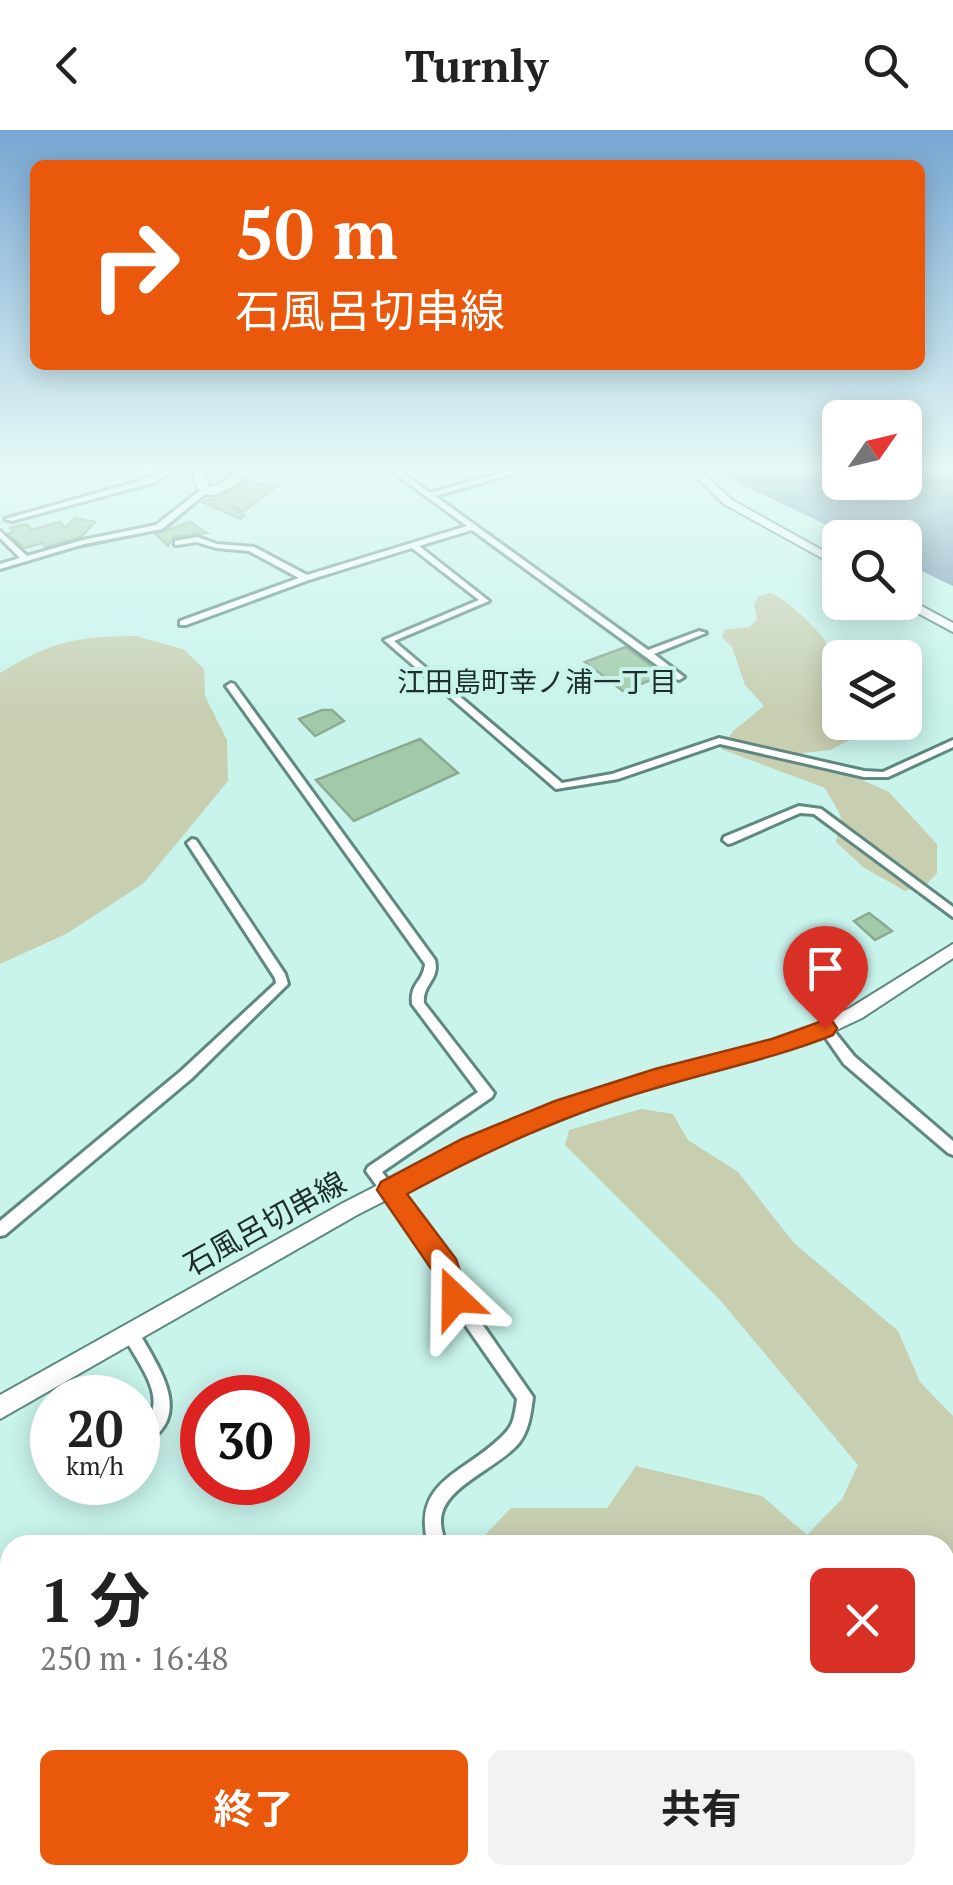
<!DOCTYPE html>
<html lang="ja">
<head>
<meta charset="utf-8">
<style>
	:root { --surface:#fff; --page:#f2f2f2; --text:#222; --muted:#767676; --accent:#ea580c }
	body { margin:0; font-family:"PT Serif","Noto Sans JP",serif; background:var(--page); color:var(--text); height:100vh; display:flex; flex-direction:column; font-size:38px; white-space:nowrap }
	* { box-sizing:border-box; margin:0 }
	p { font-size:32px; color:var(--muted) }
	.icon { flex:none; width:55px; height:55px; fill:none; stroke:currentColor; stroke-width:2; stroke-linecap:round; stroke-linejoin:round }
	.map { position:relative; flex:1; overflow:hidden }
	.details { position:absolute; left:0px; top:1405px; width:955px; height:350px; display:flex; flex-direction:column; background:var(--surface); border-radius:30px 30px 0 0; box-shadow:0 5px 25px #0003 }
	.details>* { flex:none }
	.hud { position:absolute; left:30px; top:30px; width:895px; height:210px; border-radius:15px; box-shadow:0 5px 25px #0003; background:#ea580c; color:#fff; overflow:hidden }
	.needle { width:65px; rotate:56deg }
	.tools { position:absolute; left:822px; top:270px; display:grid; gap:20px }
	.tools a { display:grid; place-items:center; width:100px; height:100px; border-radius:15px; background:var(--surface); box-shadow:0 5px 25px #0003; font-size:50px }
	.speed { position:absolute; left:30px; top:1245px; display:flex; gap:20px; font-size:50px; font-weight:700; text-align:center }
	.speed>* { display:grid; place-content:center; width:130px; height:130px; border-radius:50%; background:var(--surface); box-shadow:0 5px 25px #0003; line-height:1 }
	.speed small { font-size:25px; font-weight:400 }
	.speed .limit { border:15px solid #d22; background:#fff; color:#111 }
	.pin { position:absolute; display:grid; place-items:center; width:85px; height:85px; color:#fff; margin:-102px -42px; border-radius:50% 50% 50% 0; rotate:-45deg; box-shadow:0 0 10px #0007 }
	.pin .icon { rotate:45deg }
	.me { position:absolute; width:110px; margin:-55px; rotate:337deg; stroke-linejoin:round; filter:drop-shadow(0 0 8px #0008) }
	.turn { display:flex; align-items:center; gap:35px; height:210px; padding:0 40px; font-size:45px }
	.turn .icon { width:130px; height:130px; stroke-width:2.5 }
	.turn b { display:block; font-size:70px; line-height:85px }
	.round { display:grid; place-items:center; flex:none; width:105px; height:105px; border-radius:15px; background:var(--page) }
	.overview { display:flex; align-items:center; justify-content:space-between; height:170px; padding:0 40px }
	h1 { font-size:60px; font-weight:700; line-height:75px }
	.button { display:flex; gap:20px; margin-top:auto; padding:20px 40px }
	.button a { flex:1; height:115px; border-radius:15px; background:var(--accent); color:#fff; font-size:40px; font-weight:700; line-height:115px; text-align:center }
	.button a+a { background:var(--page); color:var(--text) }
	header { display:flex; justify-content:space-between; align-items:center; height:130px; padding:0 40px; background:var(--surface); font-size:45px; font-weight:700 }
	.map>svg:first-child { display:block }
	.green { fill:#c8cfb1 }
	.water { fill:#6f90b2 }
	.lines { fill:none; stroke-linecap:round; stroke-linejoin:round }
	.stream-far1 { stroke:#6f90b2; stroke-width:4 }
	.stream { stroke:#6f90b2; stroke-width:8 }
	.building { fill:#a2caa9; stroke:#8ca991; stroke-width:2.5 }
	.street-casing { stroke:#5f8881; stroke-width:6 }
	.secondary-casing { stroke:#5f8881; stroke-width:4 }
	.street { fill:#fff; fill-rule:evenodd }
	.secondary { fill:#fff; fill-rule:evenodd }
	.route { fill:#ea580c; stroke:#983908; stroke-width:2.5 }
	.labels { text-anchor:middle; stroke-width:8; stroke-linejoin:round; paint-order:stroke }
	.far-neighbourhood-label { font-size:28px; fill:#1d2e2b; stroke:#c8f4ec }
	.street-label { font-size:30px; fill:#1d2e2b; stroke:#c8f4ec }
</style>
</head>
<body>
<header><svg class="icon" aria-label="back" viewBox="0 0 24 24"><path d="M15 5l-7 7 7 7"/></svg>Turnly<svg class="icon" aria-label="search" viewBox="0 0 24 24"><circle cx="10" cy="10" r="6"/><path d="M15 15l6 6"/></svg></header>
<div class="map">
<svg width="953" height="1755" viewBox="0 0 953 1755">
	<rect width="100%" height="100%" fill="#c8f4ec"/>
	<g class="green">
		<path d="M771 463C788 471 805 488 818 502 827 511 828 522 840 528V592L858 593 852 609 830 620 804 623 797 633 860 649 889 662 937 714V743L926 755 905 761 863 737 836 712 841 686 825 658 721 619 733 601 764 576 745 555 732 517 722 507 724 500 749 497 757 490 754 474 759 466Z"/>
		<path d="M135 506 183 519 204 539 205 566 227 610 228 651 144 753 66 804 0 834V543C53 511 73 507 135 506Z"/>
		<polygon points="641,979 673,984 688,1010 738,1042 794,1113 898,1201 920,1252 953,1286 953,1452 945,1458 945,1415 496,1415 485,1405 511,1378 607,1378 636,1336 762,1366 807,1405 842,1369 858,1335 720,1170 565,1015 569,1000"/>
		<polygon points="0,1686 10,1704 10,1745 187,1745 168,1755 0,1755"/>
	</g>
	<polygon class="water" points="705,337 840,337 840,352 905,352 905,337 953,337 953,456 905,433 905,408 852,407"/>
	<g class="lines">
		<g class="stream-far1">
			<polyline points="55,422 165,399 238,337"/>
			<polyline points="0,440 16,434"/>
		</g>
		<g class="stream">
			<polyline points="945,1480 953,1473"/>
			<polyline points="599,1755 612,1745"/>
		</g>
	</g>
	<g class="building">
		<polygon points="246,351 276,357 244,381 232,376 244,385 241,389 202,372 223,366"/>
		<polygon points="75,388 95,392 81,407 45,417 43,413 24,418 8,404 13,402 10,398 26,394 32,400 60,392 65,398"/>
		<polygon points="190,392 207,403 174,407 168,416 156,404"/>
		<polygon points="626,517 664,545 623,561 585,532"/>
		<polygon points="322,580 332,580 344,591 315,606 299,589"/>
		<polygon points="420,609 458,643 354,691 316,650"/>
		<polygon points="869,783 882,793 892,801 875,810 854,791"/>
	</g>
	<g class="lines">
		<defs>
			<g id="street">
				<polygon points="150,337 183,337 199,340 195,342 171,340 156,352 12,391 5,389 150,348 163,340"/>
				<polygon points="386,337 395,337 430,363 512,340 512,344 435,366 648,520 699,501 706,503 654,524 684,547 679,550 676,549 472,400 419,416 489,471 394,511 562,653 612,644 719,608 864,641 883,642 953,610 953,617 888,647 864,647 720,614 618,649 556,659 384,510 479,470 412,418 309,450 186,495 180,495 180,491 299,448 249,421 216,418 196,412 178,415 175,415 175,411 197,407 217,414 254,417 307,445 467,396"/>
				<polygon points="202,359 209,361 162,399 84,414 0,439 0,434 20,428 0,408 0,401 27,426 83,410 156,395"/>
				<path d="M231 553 234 554 435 830C440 850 422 854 424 873L494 963 492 967 382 1042 451 1133 462 1165 533 1267C531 1283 529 1300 519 1313 499 1337 450 1354 442 1383 439 1394 443 1405 446 1415H428C412 1353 460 1345 497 1311 503 1306 509 1300 512 1293 515 1285 516 1277 517 1269L450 1173 439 1141 366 1041 368 1037 478 962 412 874C410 852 423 853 425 834L226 556Z"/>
				<polygon points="799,676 821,679 953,777 953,787 814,684 800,683 732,713 728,714 723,710 724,707"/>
				<polygon points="192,709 196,710 285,844 288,854 191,949 5,1105 0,1106 0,1091 181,941 276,853 275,848 187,713"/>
				<polygon points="825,893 829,895 854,926 953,1011 953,1025 948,1023 844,934 819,898 821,895"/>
				<path d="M131 1197 137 1199C159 1239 198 1289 138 1317V1299C175 1273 137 1234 123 1204L125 1199Z"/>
				<polygon points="953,1488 953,1510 945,1514 945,1492"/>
				<polygon points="431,1745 455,1745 450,1755 425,1755"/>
			</g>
			<g id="secondary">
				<path d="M191 337H201L209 357C228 355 238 337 257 337 247 346 213 376 200 361 195 356 193 343 191 337Z"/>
				<polygon points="686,337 697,337 732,370 840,430 840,438 724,374"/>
				<polygon points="905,467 953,493 953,502 901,474 905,472"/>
				<polygon points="953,814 953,828 862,888 811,912 613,969 478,1023 357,1085 0,1289 0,1265 343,1073 464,1011 609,955 800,902 850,878"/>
			</g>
		</defs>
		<use href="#street" class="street-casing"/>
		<use href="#secondary" class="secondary-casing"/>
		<use href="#street" class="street"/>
		<use href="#secondary" class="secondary"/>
	</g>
	<linearGradient id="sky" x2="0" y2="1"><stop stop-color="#77a6d2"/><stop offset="0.58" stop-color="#e6faf6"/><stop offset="1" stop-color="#e6faf6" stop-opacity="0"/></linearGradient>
	<rect width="953" height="583" fill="url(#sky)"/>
	<path class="route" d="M825 890 833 892 837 898 833 905C775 928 716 940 656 958 568 983 487 1020 407 1064L456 1129 469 1168 465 1178 455 1181 445 1178 434 1143 377 1060 381 1052 462 1009 555 971 655 939 772 909Z"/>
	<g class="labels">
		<g class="far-neighbourhood-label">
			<text x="537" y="562">江田島町幸ノ浦一丁目</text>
		</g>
		<g class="street-label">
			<text transform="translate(265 1094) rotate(-29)" y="10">石風呂切串線</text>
		</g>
	</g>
</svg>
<div class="tools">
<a><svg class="needle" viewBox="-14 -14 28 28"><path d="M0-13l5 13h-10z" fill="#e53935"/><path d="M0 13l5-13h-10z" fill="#767676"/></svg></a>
<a><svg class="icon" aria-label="search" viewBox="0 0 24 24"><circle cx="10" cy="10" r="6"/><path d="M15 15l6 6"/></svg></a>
<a><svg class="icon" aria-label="layers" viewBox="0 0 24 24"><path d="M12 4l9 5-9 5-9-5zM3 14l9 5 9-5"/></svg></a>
</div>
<div class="speed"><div>20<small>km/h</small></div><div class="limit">30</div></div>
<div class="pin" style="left:825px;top:898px;background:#d93025"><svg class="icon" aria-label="arrive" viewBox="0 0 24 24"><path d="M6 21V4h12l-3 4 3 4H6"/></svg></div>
<svg class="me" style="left:455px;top:1168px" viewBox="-20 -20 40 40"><path d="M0-17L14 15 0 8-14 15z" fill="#ea580c" stroke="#fff" stroke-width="4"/></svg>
<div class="hud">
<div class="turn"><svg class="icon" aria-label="right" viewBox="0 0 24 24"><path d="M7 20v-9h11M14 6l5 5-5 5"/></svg><div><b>50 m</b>石風呂切串線</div></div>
</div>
<section class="details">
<div class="overview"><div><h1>1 分</h1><p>250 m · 16:48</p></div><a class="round" style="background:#d93025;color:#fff"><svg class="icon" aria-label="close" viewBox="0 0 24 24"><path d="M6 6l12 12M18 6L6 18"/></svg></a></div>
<div class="button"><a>終了</a><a>共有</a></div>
</section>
</div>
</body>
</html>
